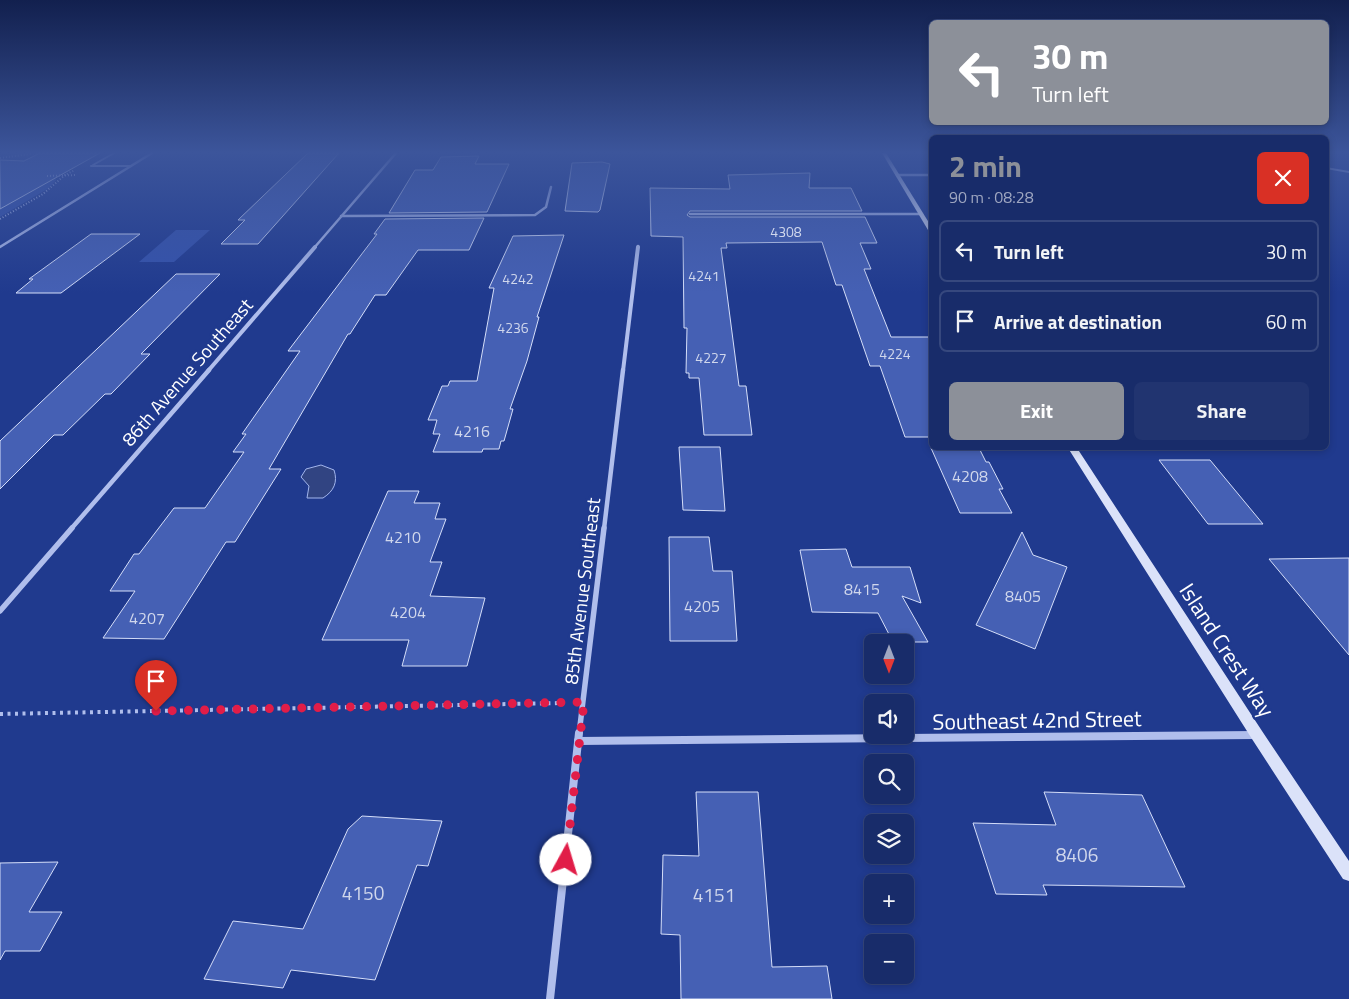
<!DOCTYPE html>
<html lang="en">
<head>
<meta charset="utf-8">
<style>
	:root { --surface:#182c6a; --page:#213470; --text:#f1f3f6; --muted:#9fa7c1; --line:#36487e; --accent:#8c9099 }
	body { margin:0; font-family:"Titillium Web",sans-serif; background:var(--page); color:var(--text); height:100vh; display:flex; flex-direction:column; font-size:19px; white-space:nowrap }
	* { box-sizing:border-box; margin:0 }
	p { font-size:16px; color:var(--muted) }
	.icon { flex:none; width:28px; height:28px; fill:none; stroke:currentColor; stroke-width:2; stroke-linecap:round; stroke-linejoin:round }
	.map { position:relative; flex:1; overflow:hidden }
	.side { position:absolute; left:929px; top:135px; width:400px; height:315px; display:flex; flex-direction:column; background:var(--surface); border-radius:8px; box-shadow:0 2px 8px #0003,0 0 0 1px var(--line) }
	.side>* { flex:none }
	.top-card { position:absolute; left:929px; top:20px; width:400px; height:105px; border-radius:8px; box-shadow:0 2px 8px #0003,0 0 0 1px var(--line); background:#8c9099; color:#fff; overflow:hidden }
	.needle { width:32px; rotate:180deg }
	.controls { position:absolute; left:864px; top:634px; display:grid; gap:10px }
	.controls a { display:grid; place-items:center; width:50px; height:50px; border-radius:8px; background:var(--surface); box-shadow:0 2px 8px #0003,0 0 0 1px var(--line); font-size:25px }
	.pin { position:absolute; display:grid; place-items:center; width:42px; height:42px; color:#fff; margin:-51px -21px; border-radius:50% 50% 50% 0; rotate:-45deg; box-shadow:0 0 5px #0007 }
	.pin .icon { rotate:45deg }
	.me { position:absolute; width:55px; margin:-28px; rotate:6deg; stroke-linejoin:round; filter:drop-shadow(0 0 4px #0008) }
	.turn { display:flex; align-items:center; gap:18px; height:105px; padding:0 20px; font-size:22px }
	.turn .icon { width:65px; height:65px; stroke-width:2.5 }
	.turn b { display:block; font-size:35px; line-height:42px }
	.round { display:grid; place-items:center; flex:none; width:52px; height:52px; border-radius:8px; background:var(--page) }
	.headline { display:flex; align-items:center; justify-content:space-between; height:85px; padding:0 20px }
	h1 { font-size:30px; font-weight:700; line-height:38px; color:var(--accent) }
	.primary-button { display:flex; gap:10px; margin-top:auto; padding:10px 20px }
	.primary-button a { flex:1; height:58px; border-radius:8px; background:var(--accent); color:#fff; font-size:20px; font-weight:700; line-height:58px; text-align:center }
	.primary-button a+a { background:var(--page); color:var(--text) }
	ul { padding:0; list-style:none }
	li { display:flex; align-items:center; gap:15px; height:62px; margin:0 10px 8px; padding:0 10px; border:2px solid var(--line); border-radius:8px }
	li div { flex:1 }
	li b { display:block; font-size:19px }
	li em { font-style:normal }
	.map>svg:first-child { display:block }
	.green { fill:#3452ac }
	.water { fill:#314482; stroke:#a3b6ed }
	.building { fill:#4560b4; stroke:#d5def9 }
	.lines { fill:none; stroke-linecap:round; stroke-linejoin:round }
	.path-far1 { stroke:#b0beec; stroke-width:2; stroke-dasharray:1 2; stroke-linecap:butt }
	.path { stroke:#b0beec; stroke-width:4; stroke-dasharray:3 4.5; stroke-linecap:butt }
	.service { stroke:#b0beec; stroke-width:2 }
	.minor-far4 { stroke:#b0beec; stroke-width:2.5 }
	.minor-far3 { stroke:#b0beec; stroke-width:4 }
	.minor-far2 { stroke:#b0beec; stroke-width:4.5 }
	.minor-far1 { stroke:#b0beec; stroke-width:5.5 }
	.minor { stroke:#b0beec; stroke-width:8 }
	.tertiary { fill:#b0beec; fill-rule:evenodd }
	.secondary { fill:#dbe2f9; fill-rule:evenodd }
	.route { stroke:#e11d48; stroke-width:9; stroke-dasharray:0 16.2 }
	.labels { text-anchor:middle; stroke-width:5; stroke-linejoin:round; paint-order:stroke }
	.far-number-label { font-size:14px; fill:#d0d7ec }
	.number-label { font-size:16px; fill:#d0d7ec }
	.street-label { font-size:19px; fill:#fff; stroke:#203a8e }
	.near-number-label { font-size:19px; fill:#d0d7ec }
	.near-street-label { font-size:22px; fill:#fff; stroke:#203a8e }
</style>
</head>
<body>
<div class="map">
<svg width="1349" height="999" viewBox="0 0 1349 999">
	<rect width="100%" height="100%" fill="#203a8e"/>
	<g class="green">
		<polygon points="55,178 56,180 49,188 0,217 0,208"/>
		<polygon points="176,230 210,230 174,262 139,262"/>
	</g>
	<path class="water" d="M321 465 334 470C338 482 334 491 323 498H307L309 486 301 477 306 469Z"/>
	<g class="building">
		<polygon points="40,153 100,153 0,209 0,160 24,161"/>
		<polygon points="308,153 339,153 258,244 221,244 245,220 238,220"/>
		<polygon points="479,156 475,164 509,164 487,212 389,213 415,170 433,170 441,157"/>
		<polygon points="602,162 610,164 600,210 598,212 565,211 572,163"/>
		<polygon points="810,173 809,188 851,188 862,211 690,211 687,215 690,217 865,217 877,243 860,243 871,269 864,269 891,337 931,337 931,437 905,437 880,366 870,366 842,285 836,285 822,242 726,243 727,248 721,248 739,386 746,386 752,435 704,435 699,378 689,378 689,373 686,373 687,328 684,328 683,237 651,236 650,188 730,189 728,175"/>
		<polygon points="484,218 469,250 418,250 386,295 375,295 350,334 348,334 269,469 281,469 235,542 226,542 164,639 103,638 135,591 110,591 134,554 139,554 174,508 205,508 244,452 233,452 246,434 242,434 300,351 288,351 377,234 374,234 385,219"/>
		<polygon points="91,234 140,234 61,293 16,293 33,279 29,279"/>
		<polygon points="564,235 537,317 539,317 527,361 510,409 513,409 504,441 501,441 499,449 483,449 482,452 433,452 440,434 433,434 437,420 428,420 442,386 448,386 450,381 477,381 494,288 489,288 513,236"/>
		<polygon points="176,274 220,274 141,354 150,354 111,394 105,394 63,435 54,435 0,489 0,441"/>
		<polygon points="679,447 720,447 725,511 683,510"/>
		<polygon points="931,448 979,448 986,462 989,462 1003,489 999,489 1012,513 960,513"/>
		<polygon points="1159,460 1210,460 1263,524 1208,524"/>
		<polygon points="388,491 419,491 414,503 440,503 435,519 446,519 430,562 442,562 430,596 485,598 467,666 402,666 409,640 322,640"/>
		<polygon points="1022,532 1033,555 1067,567 1035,649 976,625"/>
		<polygon points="669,537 709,537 713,571 732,571 737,641 670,641"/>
		<polygon points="846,549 852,567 910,567 921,603 902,596 928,642 893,642 878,613 812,612 800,550"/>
		<polygon points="1349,558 1349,655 1269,559"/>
		<polygon points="696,792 758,792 772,967 827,966 832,999 681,999 680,935 661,934 663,855 699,856"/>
		<polygon points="1044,792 1142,795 1185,887 1043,885 1047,895 996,894 973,823 1056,825"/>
		<polygon points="362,816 442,821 428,866 417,865 375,980 291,970 283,988 204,979 233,921 303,929 348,829"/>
		<polygon points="58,862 29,912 62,912 40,951 5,951 0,960 0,863"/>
	</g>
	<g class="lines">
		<g class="path-far1">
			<polyline points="0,158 37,153"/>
			<polyline points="47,176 77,175"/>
			<polyline points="0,219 43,194 65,175 75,170"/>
		</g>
		<polyline class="path" points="0,714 562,703"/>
		<g class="service">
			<polyline points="93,165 114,153"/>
			<polyline points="91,166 131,166"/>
		</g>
		<g class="minor-far4">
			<polyline points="897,175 931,175"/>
			<polyline points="690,214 921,214"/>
			<polyline points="341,216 535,215 546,207 551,187"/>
			<polyline points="0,247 152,153"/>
			<polyline points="314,248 396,153"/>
			<polyline points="638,248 638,246"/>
		</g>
		<g class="minor-far3">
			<polyline points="208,371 315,247"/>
			<polyline points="623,371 638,247"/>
		</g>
		<g class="minor-far2">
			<polyline points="71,529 209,370"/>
			<polyline points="604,529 623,370"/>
		</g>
		<g class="minor-far1">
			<polyline points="0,611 72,528"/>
			<polyline points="579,734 604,528"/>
		</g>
		<g class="minor">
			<polyline points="578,741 1256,735"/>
			<polyline points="550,999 579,733"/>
		</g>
		<polygon class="tertiary" points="1326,167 1349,171 1349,173 1326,169"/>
		<g class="secondary">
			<polygon points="882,153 886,153 931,226 931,232 928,230"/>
			<polygon points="1068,448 1077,448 1262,731 1349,861 1349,881 1343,879 1252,739"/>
		</g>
	</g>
	<linearGradient id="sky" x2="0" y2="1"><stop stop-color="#12204e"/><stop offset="0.52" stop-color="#3c559b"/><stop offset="1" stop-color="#3c559b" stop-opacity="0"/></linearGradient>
	<rect width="1349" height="293" fill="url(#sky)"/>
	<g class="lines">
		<polyline class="route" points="156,711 584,702 566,860"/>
	</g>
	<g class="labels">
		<g class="far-number-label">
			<text x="786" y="237">4308</text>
			<text x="704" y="281">4241</text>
			<text x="518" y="284">4242</text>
			<text x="513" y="333">4236</text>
			<text x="895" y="359">4224</text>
			<text x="711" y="363">4227</text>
		</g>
		<g class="number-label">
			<text x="472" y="437">4216</text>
			<text x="970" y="482">4208</text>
			<text x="403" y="543">4210</text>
			<text x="862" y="595">8415</text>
			<text x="1023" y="602">8405</text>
			<text x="702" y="612">4205</text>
			<text x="408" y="618">4204</text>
			<text x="147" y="624">4207</text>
		</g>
		<g class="street-label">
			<text transform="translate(187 372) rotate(-49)" y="7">86th Avenue Southeast</text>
			<text transform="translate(582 591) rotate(-83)" y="7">85th Avenue Southeast</text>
		</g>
		<g class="near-number-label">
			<text x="1077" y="862">8406</text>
			<text x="363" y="900">4150</text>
			<text x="714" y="902">4151</text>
		</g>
		<g class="near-street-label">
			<text transform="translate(1227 650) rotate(57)" y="8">Island Crest Way</text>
			<text transform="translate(1037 720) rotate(-1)" y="8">Southeast 42nd Street</text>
		</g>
	</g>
</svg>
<div class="controls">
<a><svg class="needle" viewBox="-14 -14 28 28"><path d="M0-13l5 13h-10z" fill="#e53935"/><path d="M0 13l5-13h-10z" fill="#9fa7c1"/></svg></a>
<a><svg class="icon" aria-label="sound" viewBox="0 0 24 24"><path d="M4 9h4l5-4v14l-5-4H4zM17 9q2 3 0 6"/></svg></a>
<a><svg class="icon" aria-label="search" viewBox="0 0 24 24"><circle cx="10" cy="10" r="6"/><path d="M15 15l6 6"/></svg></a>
<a><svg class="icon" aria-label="layers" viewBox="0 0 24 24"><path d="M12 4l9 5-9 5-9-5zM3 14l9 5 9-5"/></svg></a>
<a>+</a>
<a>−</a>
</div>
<div class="pin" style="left:156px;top:711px;background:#d93025"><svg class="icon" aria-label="arrive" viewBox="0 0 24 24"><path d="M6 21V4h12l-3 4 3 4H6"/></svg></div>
<svg class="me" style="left:566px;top:860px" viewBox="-20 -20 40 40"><circle r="19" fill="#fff"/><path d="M0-13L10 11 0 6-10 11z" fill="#e11d48"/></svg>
<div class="top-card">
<div class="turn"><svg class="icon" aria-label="left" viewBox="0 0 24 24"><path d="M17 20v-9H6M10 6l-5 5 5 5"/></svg><div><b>30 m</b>Turn left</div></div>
</div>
<section class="side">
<div class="headline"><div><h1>2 min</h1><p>90 m · 08:28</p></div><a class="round" style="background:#d93025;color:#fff"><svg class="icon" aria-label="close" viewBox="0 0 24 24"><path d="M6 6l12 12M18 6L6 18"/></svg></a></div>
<ul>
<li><svg class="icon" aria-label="left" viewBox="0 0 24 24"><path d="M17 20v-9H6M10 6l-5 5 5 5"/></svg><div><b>Turn left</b></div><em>30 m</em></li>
<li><svg class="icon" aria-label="arrive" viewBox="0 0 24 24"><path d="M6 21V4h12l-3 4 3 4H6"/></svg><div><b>Arrive at destination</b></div><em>60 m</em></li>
</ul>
<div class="primary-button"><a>Exit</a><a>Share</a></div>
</section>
</div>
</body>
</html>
